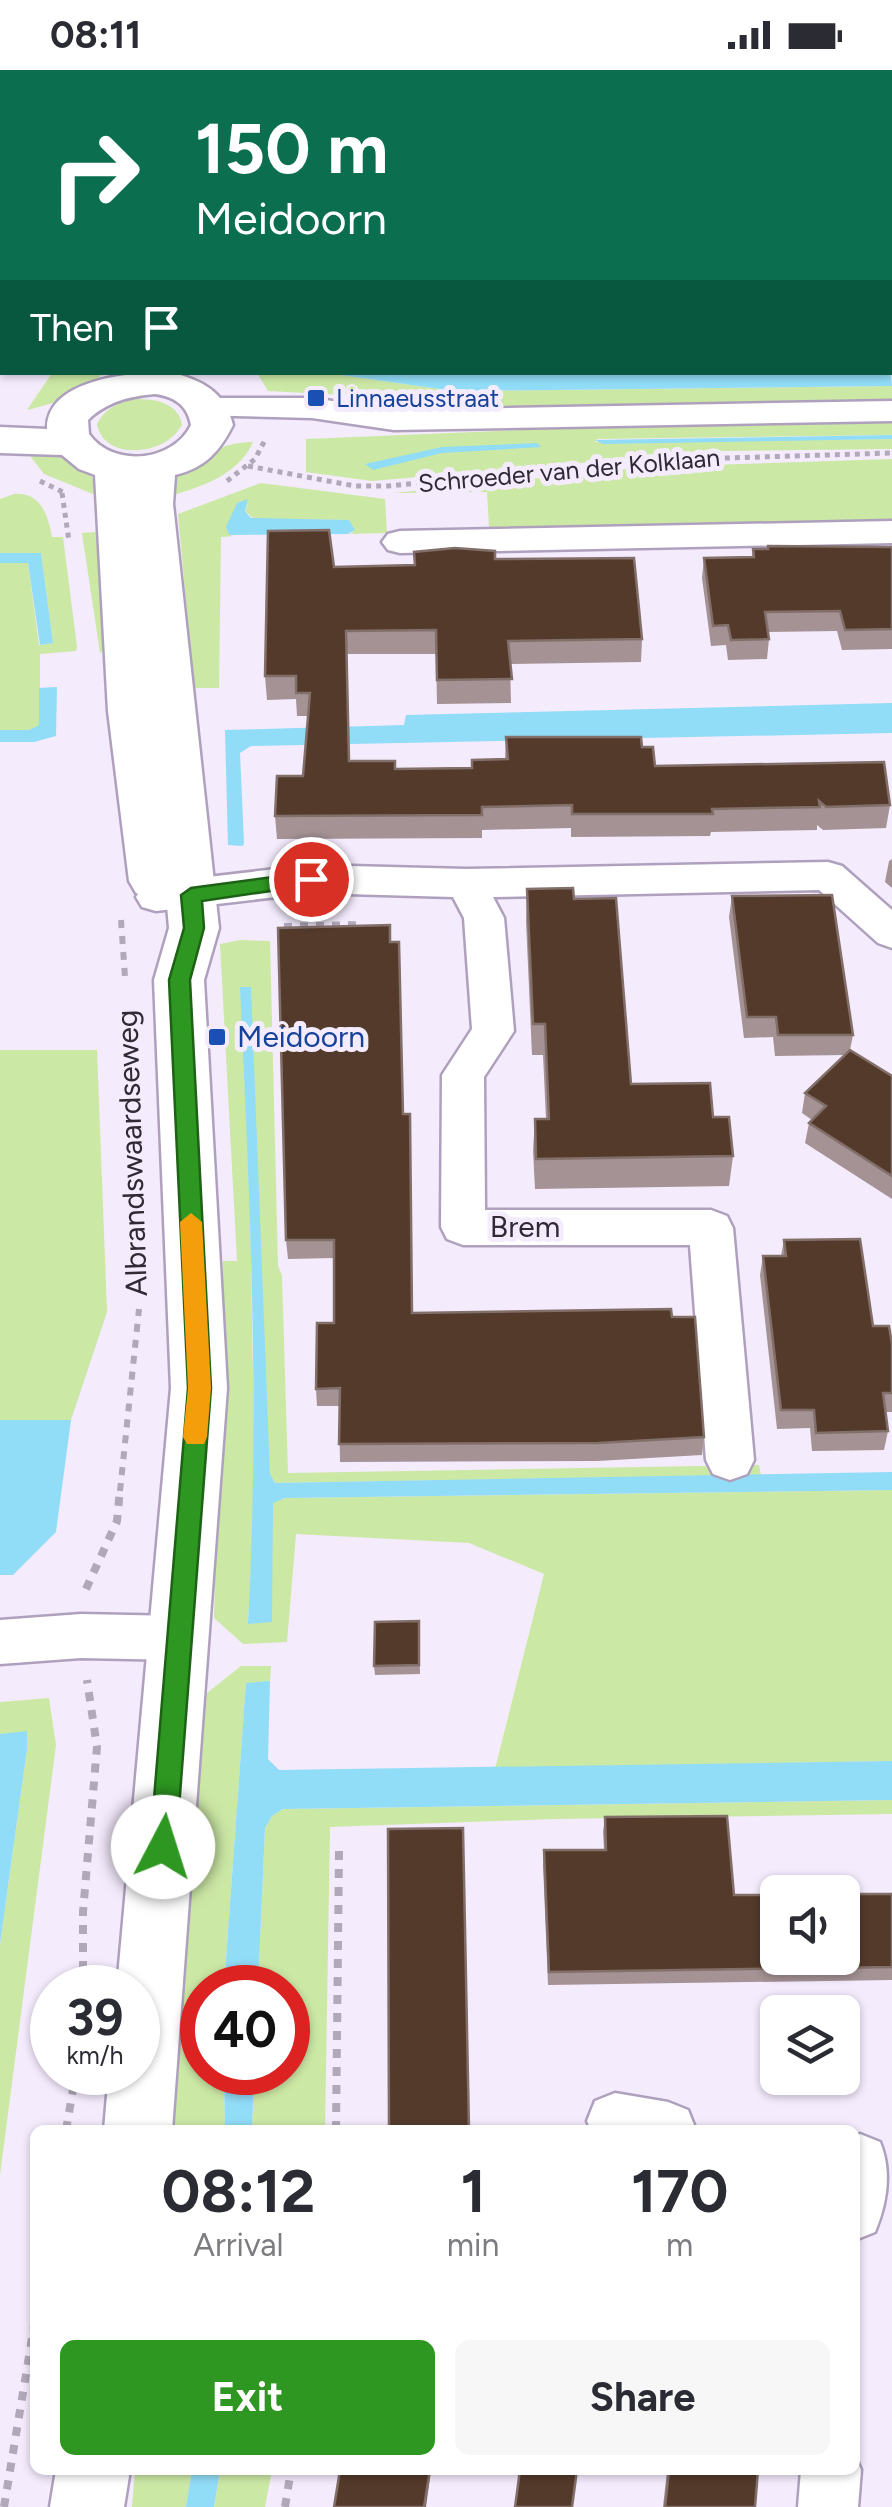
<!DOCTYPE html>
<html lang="en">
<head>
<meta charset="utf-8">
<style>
	:root { --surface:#fff; --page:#f7f7f7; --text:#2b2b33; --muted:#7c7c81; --accent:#2d9721 }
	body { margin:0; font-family:Figtree,sans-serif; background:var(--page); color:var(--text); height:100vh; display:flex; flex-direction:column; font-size:38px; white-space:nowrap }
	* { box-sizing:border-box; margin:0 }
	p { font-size:32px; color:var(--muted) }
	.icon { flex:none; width:55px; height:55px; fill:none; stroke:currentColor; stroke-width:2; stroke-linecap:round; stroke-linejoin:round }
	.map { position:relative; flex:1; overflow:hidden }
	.side { position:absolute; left:30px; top:2055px; width:830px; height:350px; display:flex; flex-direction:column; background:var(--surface); border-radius:15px; box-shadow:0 2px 8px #0004 }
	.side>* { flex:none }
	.hud { position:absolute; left:0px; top:0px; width:892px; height:305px; box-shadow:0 2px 8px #0004; background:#0b6e4f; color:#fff; overflow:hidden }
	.fabs { position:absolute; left:760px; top:1805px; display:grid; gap:20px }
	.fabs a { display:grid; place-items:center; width:100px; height:100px; border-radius:15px; background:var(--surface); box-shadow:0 2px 8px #0004; font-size:50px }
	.speed { position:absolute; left:30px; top:1895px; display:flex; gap:20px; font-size:50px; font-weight:700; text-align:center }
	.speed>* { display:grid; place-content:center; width:130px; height:130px; border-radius:50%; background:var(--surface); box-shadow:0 2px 8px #0004; line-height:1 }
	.speed small { font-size:25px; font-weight:400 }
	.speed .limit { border:15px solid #d22; background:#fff; color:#111 }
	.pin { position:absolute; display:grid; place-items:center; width:85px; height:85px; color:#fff; margin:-42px; border:5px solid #fff; border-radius:50%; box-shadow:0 2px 10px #0007 }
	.me { position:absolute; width:110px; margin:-55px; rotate:5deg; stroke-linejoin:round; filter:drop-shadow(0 0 8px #0008) }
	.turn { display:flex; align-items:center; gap:35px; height:210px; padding:0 30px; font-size:45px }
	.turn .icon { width:130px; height:130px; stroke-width:2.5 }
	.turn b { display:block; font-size:70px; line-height:85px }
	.then { display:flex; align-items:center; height:95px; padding:0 30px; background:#0003; gap:20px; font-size:38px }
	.eta { display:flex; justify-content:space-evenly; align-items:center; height:170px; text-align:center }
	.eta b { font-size:60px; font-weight:700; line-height:70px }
	.action { display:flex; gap:20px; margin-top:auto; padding:20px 30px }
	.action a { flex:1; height:115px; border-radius:15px; background:var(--accent); color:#fff; font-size:40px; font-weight:700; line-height:115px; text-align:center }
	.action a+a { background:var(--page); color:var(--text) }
	.status { display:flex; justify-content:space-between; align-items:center; height:70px; padding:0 50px; background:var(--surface); direction:ltr }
	.status svg { height:28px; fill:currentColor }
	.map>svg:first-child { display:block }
	.green { fill:#cce8a5 }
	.water { fill:#91dcf7 }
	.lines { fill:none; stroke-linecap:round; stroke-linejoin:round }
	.stream { fill:#91dcf7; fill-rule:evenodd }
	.street-casing { stroke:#afa1bd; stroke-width:5 }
	.secondary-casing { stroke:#afa1bd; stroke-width:5 }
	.path-far2 { stroke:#b1a9b9; stroke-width:5; stroke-dasharray:5 5; stroke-linecap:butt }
	.path-far1 { stroke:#b1a9b9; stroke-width:6; stroke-dasharray:8 8; stroke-linecap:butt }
	.path { stroke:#b1a9b9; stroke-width:8; stroke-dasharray:9 9; stroke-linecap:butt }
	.street { fill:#fff; fill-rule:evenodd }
	.secondary { fill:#fff; fill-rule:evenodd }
	.wall { fill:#a49294 }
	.shaded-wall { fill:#836f6a }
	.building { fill:#533a2b; stroke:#836f6a; stroke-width:2.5 }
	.route { fill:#2d9721; stroke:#1d6215; stroke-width:2.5 }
	.slow { fill:#f59e0b }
	.transit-dot { fill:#1a4fb4; stroke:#f4ebfd; stroke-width:4 }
	.labels { text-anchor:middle; stroke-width:10; stroke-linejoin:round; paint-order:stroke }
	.far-transit-label { font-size:25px; fill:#164399; stroke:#f4ebfd; text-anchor:start }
	.far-street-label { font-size:25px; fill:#302a35; stroke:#f4ebfd }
	.transit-label { font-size:30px; fill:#164399; stroke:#f4ebfd; text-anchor:start }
	.street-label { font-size:30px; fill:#302a35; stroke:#f4ebfd }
</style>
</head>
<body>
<div class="status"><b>08:11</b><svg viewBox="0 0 49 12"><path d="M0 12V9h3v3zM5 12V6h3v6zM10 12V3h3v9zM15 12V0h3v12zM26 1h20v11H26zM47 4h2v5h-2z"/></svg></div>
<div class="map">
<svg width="892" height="2437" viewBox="0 0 892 2437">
	<rect width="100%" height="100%" fill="#f4ebfd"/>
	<g class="green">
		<polygon points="283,0 810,0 811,2 283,2"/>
		<path d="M52 303H103C83 325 56 333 27 340Z"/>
		<polygon points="257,303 327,303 454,321 892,316 892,332 403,337 402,328 268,321"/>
		<path d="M135 329C155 329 177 332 182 354 169 385 104 393 97 354 105 338 118 333 135 329Z"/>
		<polygon points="892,351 892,365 597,369 595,372 892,369 892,379 722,381 372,411 306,402 306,369 663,354"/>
		<path d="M253 372C239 405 198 419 164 427 179 395 217 372 253 372Z"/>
		<polygon points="24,378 68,387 100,414 98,426 44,404"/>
		<polygon points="892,389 892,453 494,459 489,456 487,422 393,423 647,397"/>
		<polygon points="261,413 385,429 387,463 348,464 353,463 349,450 254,449 245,441 249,432 229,465 235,466 221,467 219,618 194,618 178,444"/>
		<path d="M14 424C40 422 48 444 52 467H63L77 577 76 581 40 584V655L29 660H0V493H28L39 575 53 573 41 484 0 483V429Z"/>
		<polygon points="107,461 113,574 100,583 82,463"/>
		<polygon points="240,870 270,871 278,1196 282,1205 288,1403 759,1395 761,1405 275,1413 270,1404 250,1131 255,1424 248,1553 273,1432 286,1428 892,1420 892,1691 495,1699 544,1504 469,1473 296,1464 287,1572 243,1574 214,1548 223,1191 237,1191 220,874"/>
		<polygon points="0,980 97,980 107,1242 71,1350 0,1350"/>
		<polygon points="241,1596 271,1596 270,1611 246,1614 224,1917 202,1918 202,2002 224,2003 225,2060 169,2060 207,1623"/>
		<polygon points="49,1628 56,1675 0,2105 0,1874 27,1679 26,1662 0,1664 0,1632"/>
		<polygon points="892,1730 892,1744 555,1749 330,1757 325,2060 252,2060 254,2003 288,2002 288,1918 258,1917 265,1758 272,1746 283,1739"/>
		<polygon points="135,2400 192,2400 186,2437 132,2437"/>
		<polygon points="220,2400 272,2400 265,2437 214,2437"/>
	</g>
	<g class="water">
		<polygon points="890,294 892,316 454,321 327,303 890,302"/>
		<polygon points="892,365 892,369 603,374 595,370"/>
		<polygon points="537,373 541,377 442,383 373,400 365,394 442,377"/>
		<polygon points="248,429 245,441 251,448 349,450 355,460 348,464 229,465 226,457 237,433"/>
		<polygon points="0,483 41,483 53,573 40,575 28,493 0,493"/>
		<polygon points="57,617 56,666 34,672 0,672 0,660 29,660 39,655 39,618"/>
		<polygon points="892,633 892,663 251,676 240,683 244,773 243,776 228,775 225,660 404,655 406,645"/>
		<path d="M240 917H251L270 1404 275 1413 892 1402V1420L285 1428 273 1433 272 1552 248 1554C260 1342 250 1129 240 917Z"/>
		<polygon points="0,1350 71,1350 56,1462 13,1505 0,1505"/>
		<polygon points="270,1611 268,1689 279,1700 892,1691 892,1730 283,1739 272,1746 265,1758 258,1917 224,1917 246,1613"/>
		<polygon points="27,1661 27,1679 0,1874 0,1664"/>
		<polygon points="224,2003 254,2003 252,2060 225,2060"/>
		<polygon points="192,2400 220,2400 214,2437 186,2437"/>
	</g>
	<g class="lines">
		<g class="stream">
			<rect x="6" y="0" width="10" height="2"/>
			<polygon points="0,89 2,89 2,106 0,107"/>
		</g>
		<defs>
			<g id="street">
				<polygon points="208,328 312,328 394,340 892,331 892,351 394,360 312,348 196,345 191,338 196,331"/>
				<polygon points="892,451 892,473 400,483 388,480 382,472 388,464 400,461"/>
				<polygon points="828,792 842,796 892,840 892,878 878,873 819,820 493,827 504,848 514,961 484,1007 485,1140 711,1140 727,1146 733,1158 754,1390 747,1404 730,1410 713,1404 706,1390 690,1175 463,1175 447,1169 441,1157 442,1005 472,959 464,848 453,827 311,823 156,841 142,837 136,827 142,817 156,813 311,795 466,799"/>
				<polygon points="81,1544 179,1546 197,1552 204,1568 197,1584 179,1590 81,1588 0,1594 0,1550"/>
				<polygon points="615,2023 668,2032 688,2040 696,2060 591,2060 587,2051 595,2031"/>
				<path d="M860 2064 880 2072C892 2101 887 2133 875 2162L855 2170V2066Z"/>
				<polygon points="855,2385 861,2400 858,2437 798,2437 801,2400 855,2400"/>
			</g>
			<g id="secondary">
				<polygon points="106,0 142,0 143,2 107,2"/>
				<path d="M170 302C201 310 225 321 233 355 220 381 205 398 175 405L173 434 219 858 204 910 227 1318 172 2060H104L109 2002H138V1918H117L171 1318 154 910 169 858 166 824 153 828 136 823 129 811 108 641 95 405 79 399 62 385 0 383V357L47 359C46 308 135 302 170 302ZM155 324C175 327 187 335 191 355 173 392 113 398 89 364L88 350C106 332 130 326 155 324Z"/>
				<polygon points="56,2400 130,2400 124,2437 50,2437"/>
			</g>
		</defs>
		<use href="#street" class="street-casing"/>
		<use href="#secondary" class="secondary-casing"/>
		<g class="path-far2">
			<polyline points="248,396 355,416 388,416 661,390 892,383"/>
			<polyline points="40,411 65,423"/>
			<polyline points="227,411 255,389 265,370"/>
			<polyline points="62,423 69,471"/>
		</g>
		<g class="path-far1">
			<polyline points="121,850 125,907"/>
			<polyline points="284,856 361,854"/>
			<polyline points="120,1421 139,1239"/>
		</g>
		<g class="path">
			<polyline points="86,1519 117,1451 120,1419"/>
			<polyline points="83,1918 83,1842 97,1677 87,1610"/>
			<polyline points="66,2060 76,2002"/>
			<polyline points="336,2060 339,1781"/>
			<polyline points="4,2437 35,2250"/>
			<polyline points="285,2437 291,2400"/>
		</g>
		<use href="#street" class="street"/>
		<use href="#secondary" class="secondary"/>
	</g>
	<g class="wall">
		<polygon points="892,477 892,579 842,580 837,561 768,562 769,569 767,589 728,590 726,575 711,576 702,508 704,488 752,487 753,479"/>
		<polygon points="495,489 642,569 641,592 510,594 511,633 437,634 436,584 347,584 349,691 395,699 472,698 505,689 506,667 642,677 655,696 890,735 886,758 823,760 817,755 817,760 711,762 710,766 571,767 571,758 482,760 482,768 277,769 275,746 303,706 308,646 297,646 296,629 267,630 265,606 334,497 415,495"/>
		<polygon points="892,789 892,818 885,812 889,791"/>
		<polygon points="527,819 574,829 631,1014 713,1047 733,1086 729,1116 535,1119 533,1080 535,1049 546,1049 543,985 532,985 526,851"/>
		<polygon points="732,826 853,965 850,980 892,1006 892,1129 805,1073 809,1053 812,1050 802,1043 805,1023 845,985 775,986 773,967 744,968 729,847"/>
		<polygon points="391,872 403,1044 412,1243 672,1247 704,1367 702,1385 597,1391 340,1392 339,1336 317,1336 316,1319 334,1253 334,1188 288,1189 286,1170"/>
		<polygon points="784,1170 892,1274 892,1342 885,1342 888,1361 884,1380 812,1381 810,1358 777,1359 760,1205 763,1186 781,1186"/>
		<polygon points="419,1551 420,1604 375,1605 374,1596"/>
		<polygon points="605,1747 734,1825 892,1824 892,1910 548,1915 543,1794 544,1780 604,1780 603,1762"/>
		<polygon points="667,2400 758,2400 755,2437 663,2437"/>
	</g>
	<polygon class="shaded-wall" points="430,2400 431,2400 426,2437 424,2437"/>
	<g class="building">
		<polygon points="329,460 334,497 415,495 414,482 455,478 495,481 495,489 634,488 642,569 508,571 512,609 437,610 436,560 346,561 349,691 395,691 395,699 472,698 472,690 508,689 506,667 641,667 642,677 653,677 655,696 884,692 890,735 826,737 819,731 820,737 712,739 713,744 572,744 572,735 482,737 482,745 275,746 277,706 303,706 310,623 296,623 296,606 265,606 268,461"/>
		<polygon points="768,476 892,477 892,559 845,560 840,541 765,542 769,569 731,570 728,555 713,556 704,488 754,487 753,479 768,479"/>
		<polygon points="573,818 574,829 616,828 631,1014 710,1013 713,1047 729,1047 733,1086 536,1089 535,1049 549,1049 545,954 533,954 527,819"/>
		<polygon points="832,825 853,965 778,965 776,947 747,947 732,826"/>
		<polygon points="390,855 390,872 399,872 403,1044 410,1044 412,1243 671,1239 672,1247 695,1247 704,1367 598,1373 339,1374 340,1318 316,1319 317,1253 334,1253 334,1170 286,1170 278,858"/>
		<polygon points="850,980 892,1006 892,1106 809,1053 826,1036 805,1023"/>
		<polygon points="860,1169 873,1256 889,1256 892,1274 892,1323 883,1323 888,1361 816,1363 814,1340 781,1340 763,1186 786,1186 784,1170"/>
		<polygon points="419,1551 419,1595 374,1596 375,1552"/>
		<polygon points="727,1746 734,1825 778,1825 778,1888 842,1888 842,1824 892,1824 892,1897 549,1902 544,1780 606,1780 605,1747"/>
		<polygon points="463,1758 469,2060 389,2060 388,1759"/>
		<polygon points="340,2400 430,2400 424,2437 334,2437"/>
		<polygon points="520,2400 577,2400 572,2437 515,2437"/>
		<polygon points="669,2400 758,2400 755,2437 665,2437"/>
	</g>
	<polygon class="route" points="311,802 321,809 318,814 202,831 204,858 190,910 211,1318 176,1777 172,1786 163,1789 154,1786 150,1777 188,1318 169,910 184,858 181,825 191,818"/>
	<polygon class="slow" points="191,1143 202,1152 211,1318 207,1367 204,1374 187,1374 183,1367 188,1318 180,1152"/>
	<g class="transit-dot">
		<rect x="306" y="318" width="20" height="20" rx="5"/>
		<rect x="207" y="957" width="20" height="20" rx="5"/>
	</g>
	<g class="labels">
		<g class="far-transit-label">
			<text x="336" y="337">Linnaeusstraat</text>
		</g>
		<g class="far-street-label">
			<text transform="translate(569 400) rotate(-5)" y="9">Schroeder van der Kolklaan</text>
		</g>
		<g class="transit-label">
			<text x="237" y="977">Meidoorn</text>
		</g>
		<g class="street-label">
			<text transform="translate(132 1083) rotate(-92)" y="10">Albrandswaardseweg</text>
			<text x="525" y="1167">Brem</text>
		</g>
	</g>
</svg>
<div class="fabs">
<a><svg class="icon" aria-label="sound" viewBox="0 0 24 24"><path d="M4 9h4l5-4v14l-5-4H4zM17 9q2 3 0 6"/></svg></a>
<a><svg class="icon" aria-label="layers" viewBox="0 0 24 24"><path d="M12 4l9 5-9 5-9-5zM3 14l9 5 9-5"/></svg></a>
</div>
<div class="speed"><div>39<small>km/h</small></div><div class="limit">40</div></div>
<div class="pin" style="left:311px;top:809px;background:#d93025"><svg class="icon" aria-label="arrive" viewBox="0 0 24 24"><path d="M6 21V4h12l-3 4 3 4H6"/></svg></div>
<svg class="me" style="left:163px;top:1777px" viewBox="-20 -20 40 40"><circle r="19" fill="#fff"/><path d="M0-13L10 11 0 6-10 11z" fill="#2d9721"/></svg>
<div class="hud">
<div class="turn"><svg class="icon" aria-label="right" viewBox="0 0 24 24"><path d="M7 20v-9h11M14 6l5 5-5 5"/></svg><div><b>150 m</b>Meidoorn</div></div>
<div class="then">Then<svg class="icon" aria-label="arrive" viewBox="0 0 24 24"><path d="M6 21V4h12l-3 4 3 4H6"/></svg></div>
</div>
<section class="side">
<div class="eta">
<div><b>08:12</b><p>Arrival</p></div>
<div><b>1</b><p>min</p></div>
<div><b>170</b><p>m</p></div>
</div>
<div class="action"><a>Exit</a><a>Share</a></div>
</section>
</div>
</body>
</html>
